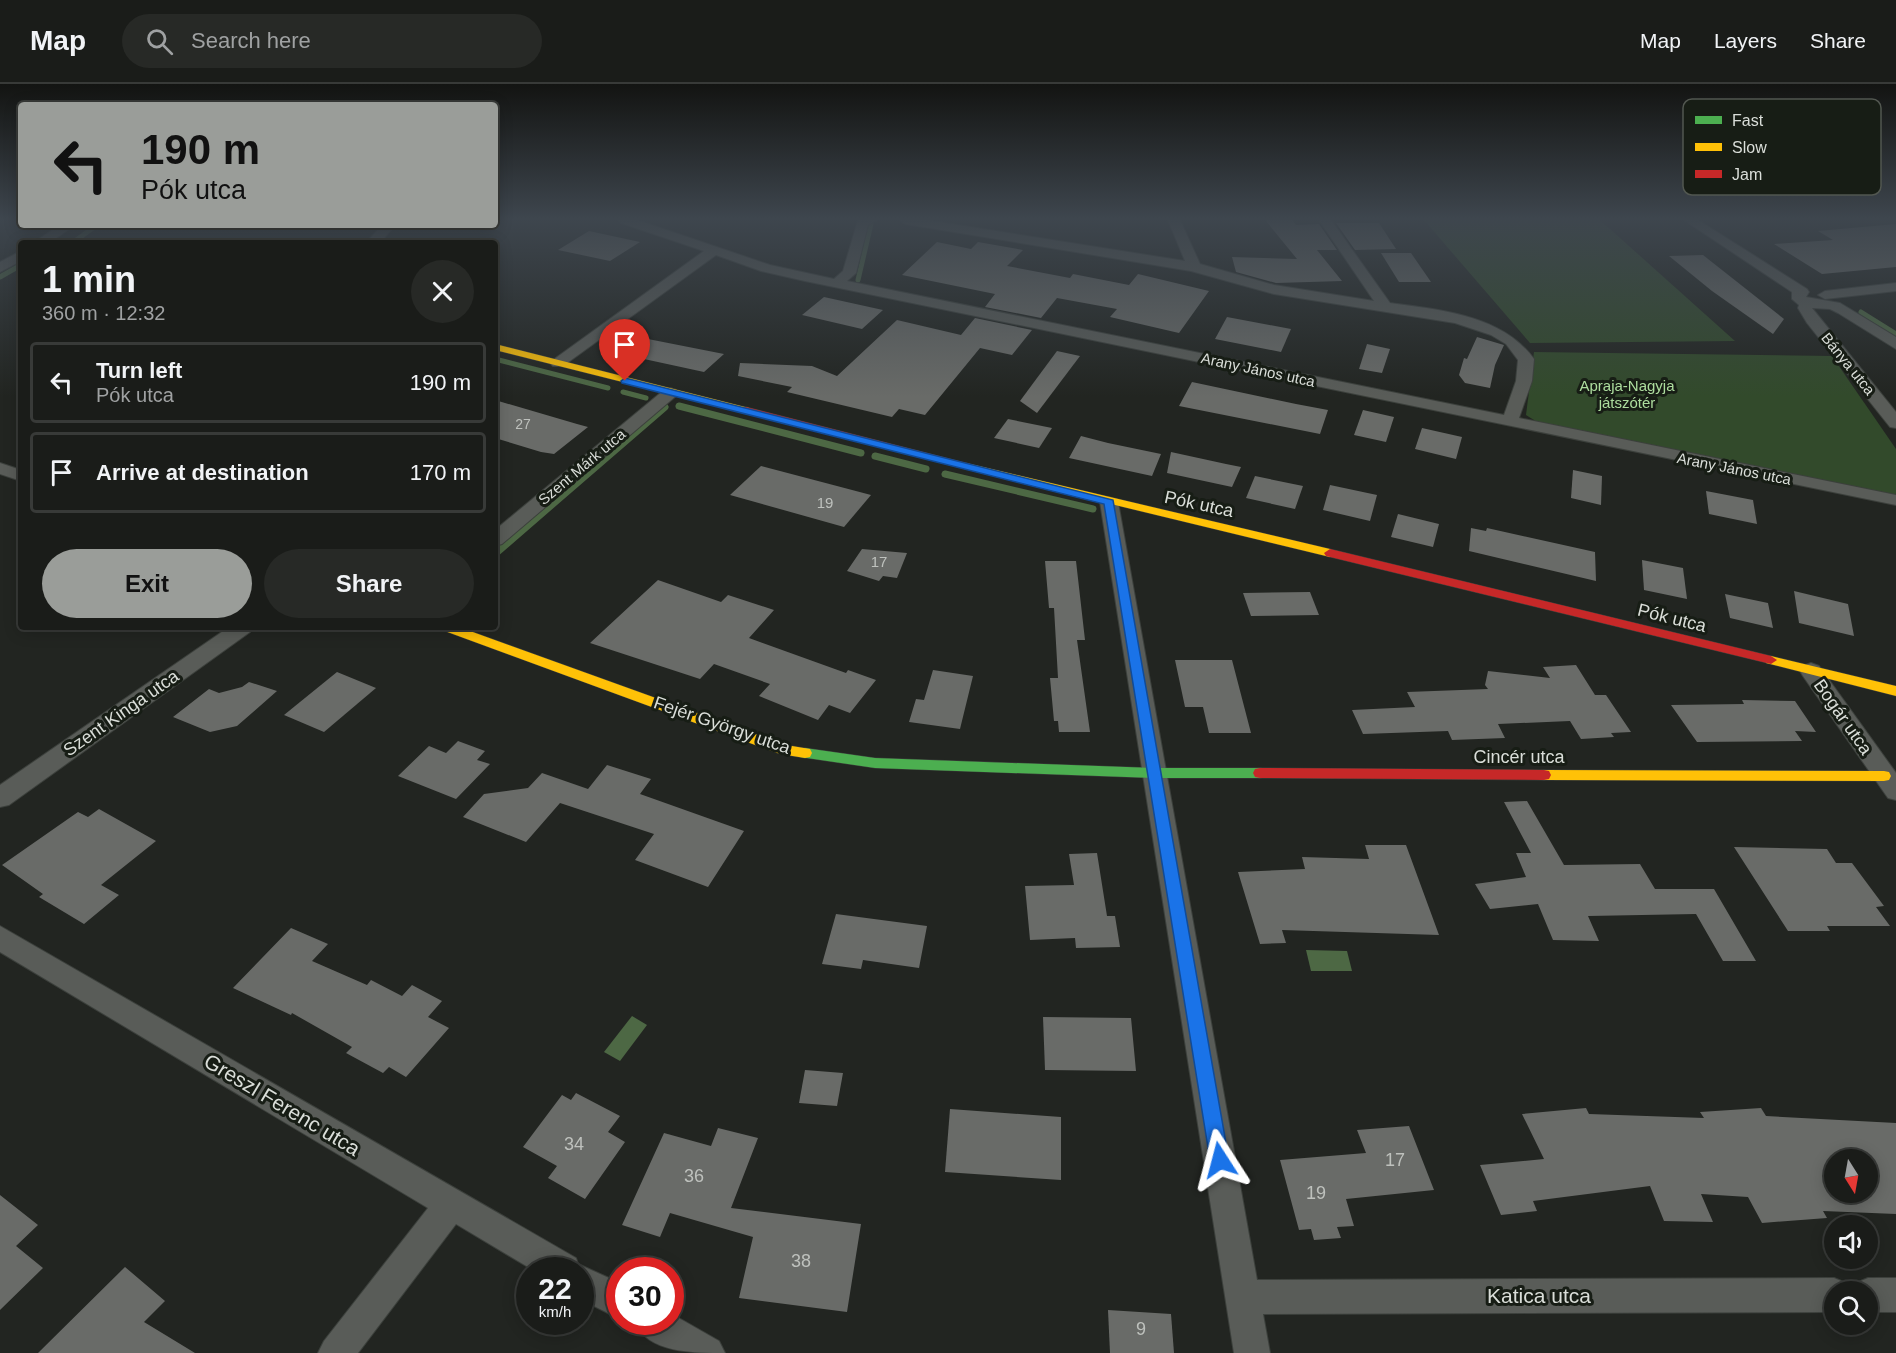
<!DOCTYPE html>
<html lang="en">
<head>
<meta charset="utf-8">
<style>
	:root { --surface:#1a1c19; --page:#272926; --text:#f1f3f6; --muted:#9fa1a2; --line:#383a38; --accent:#9a9d99 }
	body { margin:0; font-family:Arial,sans-serif; background:var(--page); color:var(--text); height:100vh; display:flex; flex-direction:column; font-size:22px; white-space:nowrap }
	* { box-sizing:border-box; margin:0 }
	p { font-size:20px; color:var(--muted) }
	.icon { flex:none; width:33px; height:33px; fill:none; stroke:currentColor; stroke-width:2; stroke-linecap:round; stroke-linejoin:round }
	.map { position:relative; flex:1; overflow:hidden }
	.drawer { position:absolute; left:18px; top:156px; width:480px; height:390px; display:flex; flex-direction:column; background:var(--surface); border-radius:6px; box-shadow:0 3px 15px #0003,0 0 0 2px var(--line) }
	.drawer>* { flex:none }
	.top-card { position:absolute; left:18px; top:18px; width:480px; height:126px; border-radius:6px; box-shadow:0 3px 15px #0003,0 0 0 2px var(--line); background:#9a9d99; color:#111; overflow:hidden }
	.needle { width:39px; rotate:169deg }
	.tools { position:absolute; left:1824px; top:1065px; display:grid; gap:12px }
	.tools a { display:grid; place-items:center; width:54px; height:54px; border-radius:50%; background:var(--surface); box-shadow:0 3px 15px #0003,0 0 0 2px var(--line); font-size:30px }
	.speed { position:absolute; left:516px; top:1173px; display:flex; gap:12px; font-size:30px; font-weight:700; text-align:center }
	.speed>* { display:grid; place-content:center; width:78px; height:78px; border-radius:50%; background:var(--surface); box-shadow:0 3px 15px #0003,0 0 0 2px var(--line); line-height:1 }
	.speed small { font-size:15px; font-weight:400 }
	.speed .limit { border:9px solid #d22; background:#fff; color:#111 }
	.pin { position:absolute; display:grid; place-items:center; width:51px; height:51px; color:#fff; margin:-62px -26px; border-radius:50% 50% 50% 0; rotate:-45deg; box-shadow:0 0 6px #0007 }
	.pin .icon { rotate:45deg }
	.me { position:absolute; width:66px; margin:-33px; rotate:351deg; stroke-linejoin:round; filter:drop-shadow(0 0 4px #0008) }
	.turn { display:flex; align-items:center; gap:21px; height:126px; padding:0 24px; font-size:27px }
	.turn .icon { width:78px; height:78px; stroke-width:2.5 }
	.turn b { display:block; font-size:42px; line-height:51px }
	.round { display:grid; place-items:center; flex:none; width:63px; height:63px; border-radius:32px; background:var(--page) }
	.summary { display:flex; align-items:center; justify-content:space-between; height:102px; padding:0 24px }
	h1 { font-size:36px; font-weight:700; line-height:45px }
	.cta { display:flex; gap:12px; margin-top:auto; padding:12px 24px }
	.cta a { flex:1; height:69px; border-radius:36px; background:var(--accent); color:#111; font-size:24px; font-weight:700; line-height:69px; text-align:center }
	.cta a+a { background:var(--page); color:var(--text) }
	ul { padding:0; list-style:none }
	li { display:flex; align-items:center; gap:18px; height:81px; margin:0 12px 9px; padding:0 12px; border:3px solid var(--line); border-radius:6px }
	li div { flex:1 }
	li b { display:block; font-size:22px }
	li em { font-style:normal }
	header { display:flex; align-items:center; gap:36px; box-sizing:border-box; height:84px; padding:0 30px; background:var(--surface); border-bottom:2px solid var(--line) }
	header strong { font-size:28px }
	nav { display:flex; gap:33px; margin-inline-start:auto; font-size:21px }
	.search { width:420px; height:54px; background:var(--page); display:flex; align-items:center; gap:15px; box-sizing:border-box; padding:0 21px; border-radius:33px; color:var(--muted); font-size:22px }
	.map>svg:first-child { display:block }
	.green { fill:#324a2b }
	.water { fill:#4d6844 }
	.lines { fill:none; stroke-linecap:round; stroke-linejoin:round }
	.stream-far1 { stroke:#4d6844; stroke-width:5 }
	.stream { stroke:#4d6844; stroke-width:7 }
	.building { fill:#696b68; fill-rule:evenodd }
	.street-casing { stroke:#3c403c; stroke-width:2 }
	.fast-casing { stroke:#3c403c; stroke-width:1 }
	.slow-casing { stroke:#3c403c; stroke-width:1 }
	.jam-casing { stroke:#3c403c; stroke-width:1 }
	.street { fill:#595c58; fill-rule:evenodd }
	.fast { fill:#4caf50; fill-rule:evenodd }
	.slow { fill:#ffc107; fill-rule:evenodd }
	.jam { fill:#c62828; fill-rule:evenodd }
	.route { fill:#1a73e8; stroke:#114b97; stroke-width:1.5 }
	.labels { text-anchor:middle; stroke-width:6; stroke-linejoin:round; paint-order:stroke }
	.far-number-label { font-size:14px; fill:#bec1bd }
	.far-street-label { font-size:15px; fill:#daded9; stroke:#171d15 }
	.far-park-label { font-size:15px; fill:#addd9e; stroke:#171d15 }
	.number-label { font-size:15px; fill:#bec1bd }
	.street-label { font-size:18px; fill:#daded9; stroke:#171d15 }
	.near-number-label { font-size:18px; fill:#bec1bd }
	.near-street-label { font-size:21px; fill:#daded9; stroke:#171d15 }
	.key { fill:#171d15; stroke:#525750; stroke-width:1.5 }
	.key-label { font-size:16px; fill:#daded9 }
</style>
</head>
<body>
<header>
<strong>Map</strong>
<div class="search"><svg class="icon" aria-label="search" viewBox="0 0 24 24"><circle cx="10" cy="10" r="6"/><path d="M15 15l6 6"/></svg>Search here</div>
<nav><a>Map</a><a>Layers</a><a>Share</a></nav>
</header>
<div class="map">
<svg width="1896" height="1269" viewBox="0 0 1896 1269">
	<rect width="100%" height="100%" fill="#222521"/>
	<g class="green">
		<polygon points="1424,136 1600,136 1735,257 1530,259"/>
		<polygon points="1534,268 1832,272 1896,365 1896,411 1537,338 1526,331"/>
	</g>
	<g class="water">
		<polygon points="1306,866 1347,867 1352,887 1311,887"/>
		<polygon points="632,932 647,941 620,977 604,968"/>
	</g>
	<g class="lines">
		<g class="stream-far1">
			<polyline points="75,157 97,141"/>
			<polyline points="0,193 21,181"/>
			<polyline points="858,196 871,140"/>
			<polyline points="1861,228 1896,250"/>
			<polyline points="495,275 608,304"/>
			<polyline points="623,308 646,314"/>
		</g>
		<g class="stream">
			<polyline points="679,322 861,369"/>
			<polyline points="875,372 926,385"/>
			<polyline points="945,390 1093,425"/>
			<polyline points="495,470 665,323"/>
		</g>
	</g>
	<g class="building">
		<polygon points="1268,136 1292,136 1296,141 1319,140 1337,166 1317,166 1342,197 1276,199 1236,188 1232,173 1297,175 1266,137"/>
		<polygon points="1336,139 1379,139 1396,165 1355,166"/>
		<polygon points="1896,140 1896,183 1822,190 1774,160 1833,156 1818,147"/>
		<polygon points="589,147 640,158 610,177 558,166"/>
		<polygon points="937,158 971,165 978,158 1023,166 1007,182 1070,194 1073,190 1129,201 1138,190 1209,207 1179,249 1110,233 1117,225 1057,214 1041,234 985,223 995,210 902,191"/>
		<polygon points="1381,169 1411,169 1431,198 1399,198"/>
		<polygon points="1703,171 1784,235 1773,250 1712,207 1669,172"/>
		<polygon points="824,213 883,226 862,245 802,231"/>
		<polygon points="1227,233 1291,245 1281,268 1215,255"/>
		<polygon points="975,234 1032,246 1012,271 980,264 925,331 899,325 892,333 787,308 792,303 738,292 740,279 812,282 837,292 897,236 961,251"/>
		<polygon points="1477,253 1504,261 1495,281 1490,304 1465,299 1459,291 1464,274 1467,275"/>
		<polygon points="648,255 724,270 704,288 644,275"/>
		<polygon points="1367,260 1390,265 1382,289 1359,285"/>
		<polygon points="1057,267 1080,272 1037,329 1020,317"/>
		<polygon points="1192,298 1296,320 1328,326 1320,350 1179,322"/>
		<polygon points="495,316 577,340 588,343 554,370 541,368 495,354"/>
		<polygon points="1363,326 1394,333 1386,358 1354,351"/>
		<polygon points="1008,335 1052,344 1039,364 994,354"/>
		<polygon points="1422,344 1462,353 1456,375 1415,365"/>
		<polygon points="1081,352 1108,359 1161,370 1152,392 1069,374"/>
		<polygon points="1171,368 1226,380 1241,383 1232,403 1167,389"/>
		<polygon points="761,382 837,402 871,411 844,443 730,411"/>
		<polygon points="1573,386 1602,392 1601,421 1571,414"/>
		<polygon points="1255,392 1303,402 1295,425 1246,414"/>
		<polygon points="1330,401 1377,411 1370,437 1323,426"/>
		<polygon points="1706,407 1753,416 1757,440 1709,430"/>
		<polygon points="1398,430 1439,440 1433,463 1391,453"/>
		<polygon points="1471,444 1486,447 1487,444 1595,468 1596,497 1469,467"/>
		<polygon points="862,465 907,469 897,494 883,492 879,497 847,487"/>
		<polygon points="1642,476 1683,484 1687,515 1644,506"/>
		<polygon points="1045,477 1076,477 1085,556 1077,556 1090,648 1059,648 1058,637 1054,637 1050,594 1058,594 1054,524 1049,524"/>
		<polygon points="658,496 721,518 728,511 774,526 749,554 846,589 848,586 876,596 850,629 829,621 818,636 759,612 770,600 714,580 700,595 590,559"/>
		<polygon points="1794,507 1848,520 1854,552 1799,539"/>
		<polygon points="1310,508 1319,531 1251,532 1243,509"/>
		<polygon points="1725,510 1768,519 1773,544 1730,534"/>
		<polygon points="1175,576 1232,576 1251,649 1209,649 1203,623 1185,623"/>
		<polygon points="1576,581 1595,611 1606,611 1631,648 1611,649 1614,653 1581,655 1570,637 1498,640 1505,654 1452,656 1448,647 1363,650 1352,626 1415,623 1407,608 1488,605 1485,601 1488,587 1550,594 1543,583"/>
		<polygon points="933,586 973,592 960,645 909,638 916,615 924,616"/>
		<polygon points="337,588 376,604 324,648 284,631"/>
		<polygon points="249,598 277,607 237,642 210,648 173,633 209,605 219,609 242,603"/>
		<polygon points="1742,616 1795,617 1816,648 1795,647 1802,657 1697,658 1671,621 1744,620"/>
		<polygon points="458,657 485,667 477,676 490,680 456,715 398,692 429,662 446,669"/>
		<polygon points="607,681 651,695 640,710 744,747 708,803 635,776 654,750 560,719 526,758 463,733 484,710 528,704 542,689 588,705"/>
		<polygon points="1527,717 1564,781 1640,780 1655,805 1714,805 1756,877 1723,877 1696,830 1588,832 1599,857 1553,856 1538,820 1490,825 1475,800 1526,793 1516,769 1531,769 1504,718"/>
		<polygon points="99,725 156,757 101,801 119,811 84,840 39,813 43,810 2,781 78,728 88,733"/>
		<polygon points="1365,761 1406,761 1439,851 1282,846 1286,859 1260,860 1238,788 1305,785 1302,773 1369,775"/>
		<polygon points="1734,763 1827,765 1836,779 1852,779 1884,822 1876,823 1890,842 1827,842 1830,847 1788,847"/>
		<polygon points="1097,769 1107,832 1115,832 1120,863 1076,864 1075,854 1030,856 1025,802 1074,801 1069,770"/>
		<polygon points="836,830 927,842 919,884 863,876 861,885 822,880"/>
		<polygon points="291,844 328,860 312,877 367,901 371,896 402,912 412,901 442,917 428,933 449,944 406,993 389,983 383,989 346,969 352,963 292,929 291,931 233,904"/>
		<polygon points="1043,933 1131,934 1136,987 1045,986"/>
		<polygon points="805,986 843,989 837,1022 799,1019"/>
		<polygon points="576,1009 620,1032 608,1048 625,1058 585,1115 548,1094 557,1082 523,1063 562,1011 571,1016"/>
		<path d="M1586 1024 1589 1030 1704 1034 1700 1028 1761 1024 1766 1032 1896 1039V1130L1823 1127 1827 1134 1762 1139 1748 1113 1701 1110 1713 1138 1664 1137 1650 1102 1533 1117 1537 1127 1501 1131 1480 1081 1544 1075 1522 1030ZM1834 1076H1868V1108H1834Z"/>
		<polygon points="950,1025 1061,1033 1061,1096 945,1088"/>
		<polygon points="1409,1042 1434,1106 1346,1115 1354,1142 1337,1143 1341,1154 1314,1156 1311,1145 1299,1146 1280,1076 1366,1069 1357,1046"/>
		<polygon points="718,1044 758,1054 731,1124 861,1140 847,1228 739,1214 753,1153 670,1129 660,1153 622,1141 664,1049 711,1062"/>
		<polygon points="0,1111 38,1141 16,1162 43,1184 0,1226"/>
		<polygon points="125,1183 165,1217 144,1238 195,1269 38,1269"/>
		<polygon points="1108,1226 1171,1230 1174,1269 1110,1269"/>
	</g>
	<g class="lines">
		<defs>
			<g id="street">
				<path d="M619 136H637L770 181 834 195 843 187 858 136H877L868 141 856 189 847 197 1504 331 1516 297 1518 276 1506 260 1491 251 1455 239 1274 210 1191 187 905 140 899 136H927L1185 177 1168 136H1180L1200 180 1274 201 1374 217 1319 136H1331L1390 219C1441 226 1502 231 1534 275L1532 297 1519 334 1896 411V421L805 197 761 187 716 171 563 282H553L550 279 553 276 704 167 621 139Z"/>
				<polygon points="1684,136 1698,136 1807,205 1809,208 1806,213 1840,219 1896,253 1896,265 1838,229 1830,225 1812,224 1896,328 1896,344 1890,343 1807,239 1798,224 1799,221 1792,215 1792,208"/>
				<polygon points="60,141 75,141 49,159 33,159"/>
				<polygon points="382,141 395,141 380,159 366,159"/>
				<polygon points="21,167 21,177 0,188 0,178"/>
				<polygon points="1896,199 1896,207 1825,215 1818,211 1825,207"/>
				<polygon points="670,304 676,306 678,309 676,312 502,460 495,462 495,446 664,306"/>
				<polygon points="0,379 21,386 21,397 0,390"/>
				<polygon points="1109,413 1118,418 1257,1196 1834,1194 1846,1199 1850,1208 1834,1208 1834,1228 1263,1230 1270,1269 1234,1269 1100,418"/>
				<polygon points="229,543 253,543 250,548 9,721 0,723 0,701"/>
				<polygon points="1811,579 1819,582 1896,689 1896,716 1888,714 1803,592 1800,587 1803,582"/>
				<polygon points="0,842 576,1174 578,1180 620,1199 620,1235 580,1215 580,1186 533,1186 456,1140 358,1269 318,1269 324,1257 428,1124 0,868"/>
				<polygon points="1868,1194 1896,1194 1896,1228 1868,1228 1868,1208 1852,1208 1856,1199"/>
				<path d="M670 1229 719 1257 725 1269C694 1269 647 1269 635 1238H670Z"/>
			</g>
			<polygon id="fast" points="805,664 875,674 1154,684 1260,684 1265,685 1267,689 1265,693 1260,694 1154,694 875,684 800,673 798,669 800,665"/>
			<g id="slow">
				<polygon points="495,260 749,324 751,326 746,329 495,266"/>
				<polygon points="966,379 1330,465 1336,469 1330,473 962,384 961,382"/>
				<polygon points="440,543 459,543 786,661 810,665 812,669 810,673 805,674 780,670 442,546"/>
				<polygon points="1771,572 1896,602 1896,612 1766,579 1765,576 1766,573"/>
				<polygon points="1544,686 1884,687 1889,688 1891,692 1889,696 1884,697 1544,696 1539,695 1537,691 1539,687"/>
			</g>
			<g id="jam">
				<polygon points="746,323 970,380 971,382 966,385 743,328 743,324"/>
				<polygon points="1330,465 1771,572 1777,576 1771,580 1326,472 1324,469"/>
				<polygon points="1260,684 1544,686 1549,687 1551,691 1549,695 1544,696 1260,694 1255,693 1253,689 1255,685"/>
			</g>
		</defs>
		<use href="#street" class="street-casing"/>
		<use href="#fast" class="fast-casing"/>
		<use href="#slow" class="slow-casing"/>
		<use href="#jam" class="jam-casing"/>
		<use href="#street" class="street"/>
		<use href="#fast" class="fast"/>
		<use href="#slow" class="slow"/>
		<use href="#jam" class="jam"/>
	</g>
	<linearGradient id="sky" x2="0" y2="1"><stop stop-color="#131412"/><stop offset="0.43" stop-color="#3e464e"/><stop offset="1" stop-color="#3e464e" stop-opacity="0"/></linearGradient>
	<rect width="1896" height="313" fill="url(#sky)"/>
	<polygon class="route" points="625,294 1113,416 1229,1076 1227,1083 1220,1086 1213,1083 1210,1076 1104,420 622,299 621,297"/>
	<g class="labels">
		<g class="far-number-label">
			<text x="523" y="345">27</text>
		</g>
		<g class="far-street-label">
			<text transform="translate(1848 280) rotate(51)" y="5">Bánya utca</text>
			<text transform="translate(1258 286) rotate(12)" y="5">Arany János utca</text>
			<text transform="translate(582 383) rotate(-40)" y="5">Szent Márk utca</text>
			<text transform="translate(1734 385) rotate(11)" y="5">Arany János utca</text>
		</g>
		<g class="far-park-label">
			<text x="1627" y="307">Apraja-Nagyja<tspan x="1627" dy="17">játszótér</tspan></text>
		</g>
		<g class="number-label">
			<text x="825" y="424">19</text>
			<text x="879" y="483">17</text>
		</g>
		<g class="street-label">
			<text transform="translate(1199 420) rotate(12)" y="6">Pók utca</text>
			<text transform="translate(1672 534) rotate(14)" y="6">Pók utca</text>
			<text transform="translate(121 629) rotate(-35)" y="6">Szent Kinga utca</text>
			<text transform="translate(1843 633) rotate(55)" y="6">Bogár utca</text>
			<text transform="translate(722 641) rotate(19)" y="6">Fejér György utca</text>
			<text x="1519" y="679">Cincér utca</text>
		</g>
		<g class="near-number-label">
			<text x="574" y="1066">34</text>
			<text x="1395" y="1082">17</text>
			<text x="694" y="1098">36</text>
			<text x="1316" y="1115">19</text>
			<text x="801" y="1183">38</text>
			<text x="1141" y="1251">9</text>
		</g>
		<g class="near-street-label">
			<text transform="translate(282 1021) rotate(31)" y="7">Greszl Ferenc utca</text>
			<text x="1539" y="1219">Katica utca</text>
		</g>
	</g>
	<rect x="1683" y="15" width="198" height="96" rx="9" class="key"/>
	<rect x="1695" y="32" width="27" height="8" fill="#4caf50"/>
	<rect x="1695" y="59" width="27" height="8" fill="#ffc107"/>
	<rect x="1695" y="86" width="27" height="8" fill="#c62828"/>
	<g class="key-label">
		<text x="1732" y="42">Fast</text>
		<text x="1732" y="69">Slow</text>
		<text x="1732" y="96">Jam</text>
	</g>
</svg>
<div class="tools">
<a><svg class="needle" viewBox="-14 -14 28 28"><path d="M0-13l5 13h-10z" fill="#e53935"/><path d="M0 13l5-13h-10z" fill="#9fa1a2"/></svg></a>
<a><svg class="icon" aria-label="sound" viewBox="0 0 24 24"><path d="M4 9h4l5-4v14l-5-4H4zM17 9q2 3 0 6"/></svg></a>
<a><svg class="icon" aria-label="search" viewBox="0 0 24 24"><circle cx="10" cy="10" r="6"/><path d="M15 15l6 6"/></svg></a>
</div>
<div class="speed"><div>22<small>km/h</small></div><div class="limit">30</div></div>
<div class="pin" style="left:625px;top:297px;background:#d93025"><svg class="icon" aria-label="arrive" viewBox="0 0 24 24"><path d="M6 21V4h12l-3 4 3 4H6"/></svg></div>
<svg class="me" style="left:1220px;top:1076px" viewBox="-20 -20 40 40"><path d="M0-17L14 15 0 8-14 15z" fill="#1a73e8" stroke="#fff" stroke-width="4"/></svg>
<div class="top-card">
<div class="turn"><svg class="icon" aria-label="left" viewBox="0 0 24 24"><path d="M17 20v-9H6M10 6l-5 5 5 5"/></svg><div><b>190 m</b>Pók utca</div></div>
</div>
<section class="drawer">
<div class="summary"><div><h1>1 min</h1><p>360 m · 12:32</p></div><a class="round"><svg class="icon" aria-label="close" viewBox="0 0 24 24"><path d="M6 6l12 12M18 6L6 18"/></svg></a></div>
<ul>
<li><svg class="icon" aria-label="left" viewBox="0 0 24 24"><path d="M17 20v-9H6M10 6l-5 5 5 5"/></svg><div><b>Turn left</b><p>Pók utca</p></div><em>190 m</em></li>
<li><svg class="icon" aria-label="arrive" viewBox="0 0 24 24"><path d="M6 21V4h12l-3 4 3 4H6"/></svg><div><b>Arrive at destination</b></div><em>170 m</em></li>
</ul>
<div class="cta"><a>Exit</a><a>Share</a></div>
</section>
</div>
</body>
</html>
